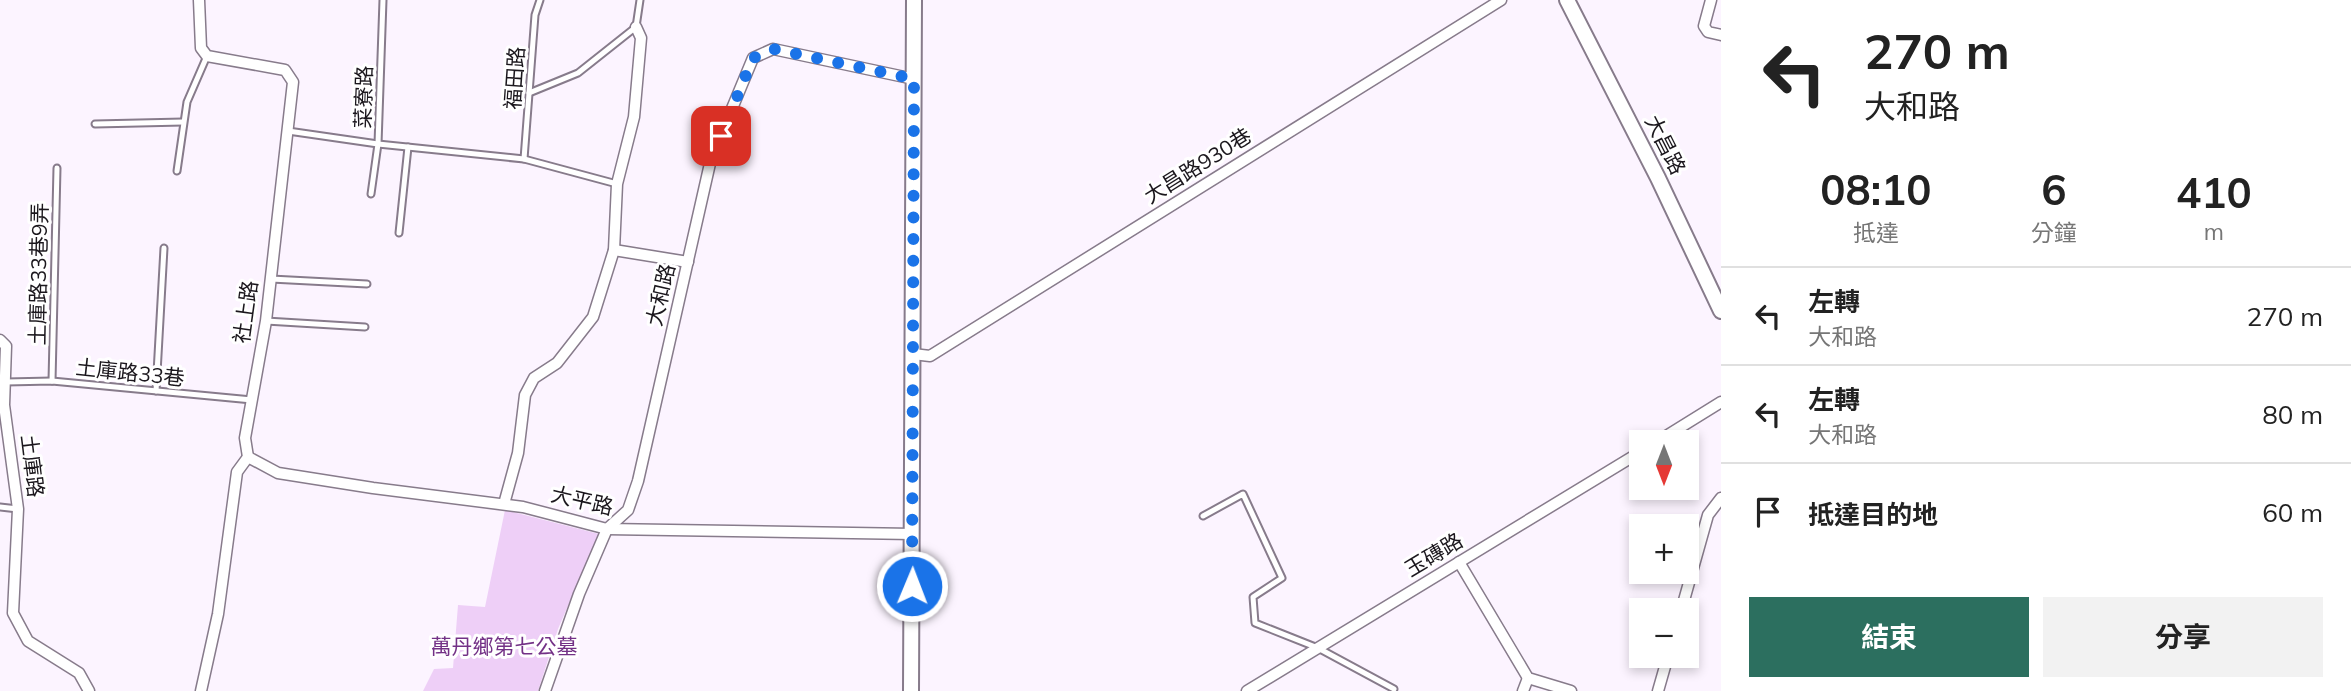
<!DOCTYPE html>
<html lang="zh-TW">
<head>
<meta charset="utf-8">
<style>
	:root { --surface:#fff; --page:#f2f2f2; --text:#222; --muted:#767676; --line:#e0e0e0; --accent:#2c6f5f }
	body { margin:0; font-family:Mulish,"Noto Sans TC",sans-serif; background:var(--page); color:var(--text); height:100vh; display:flex; flex-direction:column; font-size:26px; white-space:nowrap }
	* { box-sizing:border-box; margin:0 }
	p { font-size:23px; color:var(--muted) }
	.icon { flex:none; width:38px; height:38px; fill:none; stroke:currentColor; stroke-width:2; stroke-linecap:round; stroke-linejoin:round }
	.map { position:relative; flex:1; overflow:hidden }
	.drawer { display:flex; flex-direction:column; background:var(--surface); width:630px }
	.drawer>* { flex:none }
	.top-card { background:#fff; color:var(--text); overflow:hidden }
	.needle { width:46px; rotate:180deg }
	.controls { position:absolute; left:1629px; top:430px; display:grid; gap:14px }
	.controls a { display:grid; place-items:center; width:70px; height:70px; border-radius:0px; background:var(--surface); box-shadow:0 4px 10px #0003; font-size:35px }
	.pin { position:absolute; display:grid; place-items:center; width:60px; height:60px; color:#fff; margin:-30px; border-radius:14px; box-shadow:0 4px 10px #0006 }
	.me { position:absolute; width:77px; margin:-38px; rotate:1deg; stroke-linejoin:round; filter:drop-shadow(0 0 5px #0008) }
	.turn { display:flex; align-items:center; gap:24px; height:147px; padding:0 28px; font-size:32px }
	.turn .icon { width:91px; height:91px; stroke-width:2.5 }
	.turn b { display:block; font-size:49px; line-height:60px }
	.eta { display:flex; justify-content:space-evenly; align-items:center; height:119px; text-align:center }
	.eta b { font-size:42px; font-weight:700; line-height:49px }
	.action { display:flex; gap:14px; margin-top:auto; padding:14px 28px }
	.action a { flex:1; height:80px; border-radius:0px; background:var(--accent); color:#fff; font-size:28px; font-weight:700; line-height:80px; text-align:center }
	.action a+a { background:var(--page); color:var(--text) }
	ul { padding:0; list-style:none }
	li { display:flex; align-items:center; gap:21px; height:98px; padding:0 28px; border-top:2px solid var(--line) }
	li div { flex:1 }
	li b { display:block; font-size:26px }
	li em { font-style:normal }
	main { display:flex; flex:1; min-height:0 }
	.map>svg:first-child { display:block }
	.green { fill:#eecff7 }
	.lines { fill:none; stroke-linecap:round; stroke-linejoin:round }
	.lane-casing { stroke:#877b8b; stroke-width:9 }
	.street-casing { stroke:#877b8b; stroke-width:13 }
	.secondary-casing { stroke:#877b8b; stroke-width:18 }
	.lane { stroke:#fff; stroke-width:5 }
	.street { stroke:#fff; stroke-width:10 }
	.secondary { stroke:#fff; stroke-width:14 }
	.route { stroke:#1a73e8; stroke-width:12; stroke-dasharray:0 21.6 }
	.labels { text-anchor:middle; stroke-width:6; stroke-linejoin:round; paint-order:stroke }
	.street-label { font-size:21px; fill:#1b171d; stroke:#fff }
	.park-label { font-size:21px; fill:#733186; stroke:#fff }
</style>
</head>
<body>
<main>
<div class="map">
<svg width="1721" height="691" viewBox="0 0 1721 691">
	<rect width="100%" height="100%" fill="#fcf4ff"/>
	<polygon class="green" points="505,510 599,534 558,629 538,691 423,691 434,669 453,668 458,605 485,607"/>
	<g class="lines">
		<defs>
			<g id="lane">
				<polyline points="529,93 578,73 636,27 640,0"/>
				<polyline points="95,124 183,122"/>
				<polyline points="288,131 378,144 524,159 617,184"/>
				<polyline points="524,159 535,15 540,0"/>
				<polyline points="177,171 187,102 207,56"/>
				<polyline points="371,194 378,144 383,0"/>
				<polyline points="399,233 408,147"/>
				<polyline points="271,279 367,284"/>
				<polyline points="266,321 365,327"/>
				<polyline points="52,381 57,168"/>
				<polyline points="6,382 52,381 252,400"/>
				<polyline points="156,391 164,248"/>
				<polyline points="0,507 18,509"/>
				<polyline points="1203,516 1243,494 1282,578 1253,597 1255,623 1318,648 1394,689"/>
			</g>
			<g id="street">
				<polyline points="199,0 201,48 207,56 285,70 293,82 266,321 245,438 248,457 237,472 218,614 201,691"/>
				<polyline points="1711,0 1704,26 1708,32 1721,35"/>
				<polyline points="614,250 688,262"/>
				<polyline points="0,340 6,346 4,405 18,509 13,613 28,641 79,673 89,691"/>
				<polyline points="913,354 930,356 1501,0"/>
				<polyline points="1655,443 1721,402"/>
				<polyline points="248,457 278,473 373,488 523,507 607,529 913,534"/>
				<polyline points="504,504 518,453 525,395 534,378 557,363 593,317 614,250 617,184 634,117 641,38 636,27"/>
				<polyline points="1459,562 1528,678 1571,691"/>
				<polyline points="1681,611 1708,515 1721,498"/>
				<polyline points="545,691 579,594 607,529 628,510 638,481 711,159 753,58 773,49 914,79"/>
				<polyline points="1247,691 1642,451"/>
				<polyline points="1523,691 1528,678"/>
				<polyline points="1658,691 1668,656"/>
			</g>
			<g id="secondary">
				<polyline points="1567,0 1658,178 1721,311"/>
				<polyline points="911,691 914,0"/>
			</g>
		</defs>
		<use href="#lane" class="lane-casing"/>
		<use href="#street" class="street-casing"/>
		<use href="#secondary" class="secondary-casing"/>
		<use href="#lane" class="lane"/>
		<use href="#street" class="street"/>
		<use href="#secondary" class="secondary"/>
	</g>
	<g class="lines">
		<polyline class="route" points="721,136 753,58 774,49 914,79 912,586"/>
	</g>
	<g class="labels">
		<g class="street-label">
			<text transform="translate(515 78) rotate(-86)" y="7">福田路</text>
			<text transform="translate(364 97) rotate(-88)" y="7">菜寮路</text>
			<text transform="translate(1665 145) rotate(63)" y="7">大昌路</text>
			<text transform="translate(1198 166) rotate(-32)" y="7">大昌路930巷</text>
			<text transform="translate(39 274) rotate(-89)" y="7">土庫路33巷9弄</text>
			<text transform="translate(661 295) rotate(-77)" y="7">大和路</text>
			<text transform="translate(246 312) rotate(-82)" y="7">社上路</text>
			<text transform="translate(130 373) rotate(6)" y="7">土庫路33巷</text>
			<text transform="translate(32 466) rotate(83)" y="7">土庫路</text>
			<text transform="translate(582 501) rotate(13)" y="7">大平路</text>
			<text transform="translate(1434 555) rotate(-31)" y="7">玉磚路</text>
		</g>
		<g class="park-label">
			<text x="504" y="654">萬丹鄉第七公墓</text>
		</g>
	</g>
</svg>
<div class="controls">
<a><svg class="needle" viewBox="-14 -14 28 28"><path d="M0-13l5 13h-10z" fill="#e53935"/><path d="M0 13l5-13h-10z" fill="#767676"/></svg></a>
<a>+</a>
<a>−</a>
</div>
<div class="pin" style="left:721px;top:136px;background:#d93025"><svg class="icon" aria-label="arrive" viewBox="0 0 24 24"><path d="M6 21V4h12l-3 4 3 4H6"/></svg></div>
<svg class="me" style="left:912px;top:586px" viewBox="-20 -20 40 40"><circle r="17" fill="#1a73e8" stroke="#fff" stroke-width="3"/><path d="M0-11L8 9 0 5-8 9z" fill="#fff"/></svg>
</div>
<section class="drawer">
<div class="top-card">
<div class="turn"><svg class="icon" aria-label="left" viewBox="0 0 24 24"><path d="M17 20v-9H6M10 6l-5 5 5 5"/></svg><div><b>270 m</b>大和路</div></div>
</div>
<div class="eta">
<div><b>08:10</b><p>抵達</p></div>
<div><b>6</b><p>分鐘</p></div>
<div><b>410</b><p>m</p></div>
</div>
<ul>
<li><svg class="icon" aria-label="left" viewBox="0 0 24 24"><path d="M17 20v-9H6M10 6l-5 5 5 5"/></svg><div><b>左轉</b><p>大和路</p></div><em>270 m</em></li>
<li><svg class="icon" aria-label="left" viewBox="0 0 24 24"><path d="M17 20v-9H6M10 6l-5 5 5 5"/></svg><div><b>左轉</b><p>大和路</p></div><em>80 m</em></li>
<li><svg class="icon" aria-label="arrive" viewBox="0 0 24 24"><path d="M6 21V4h12l-3 4 3 4H6"/></svg><div><b>抵達目的地</b></div><em>60 m</em></li>
</ul>
<div class="action"><a>結束</a><a>分享</a></div>
</section>
</main>
</body>
</html>
